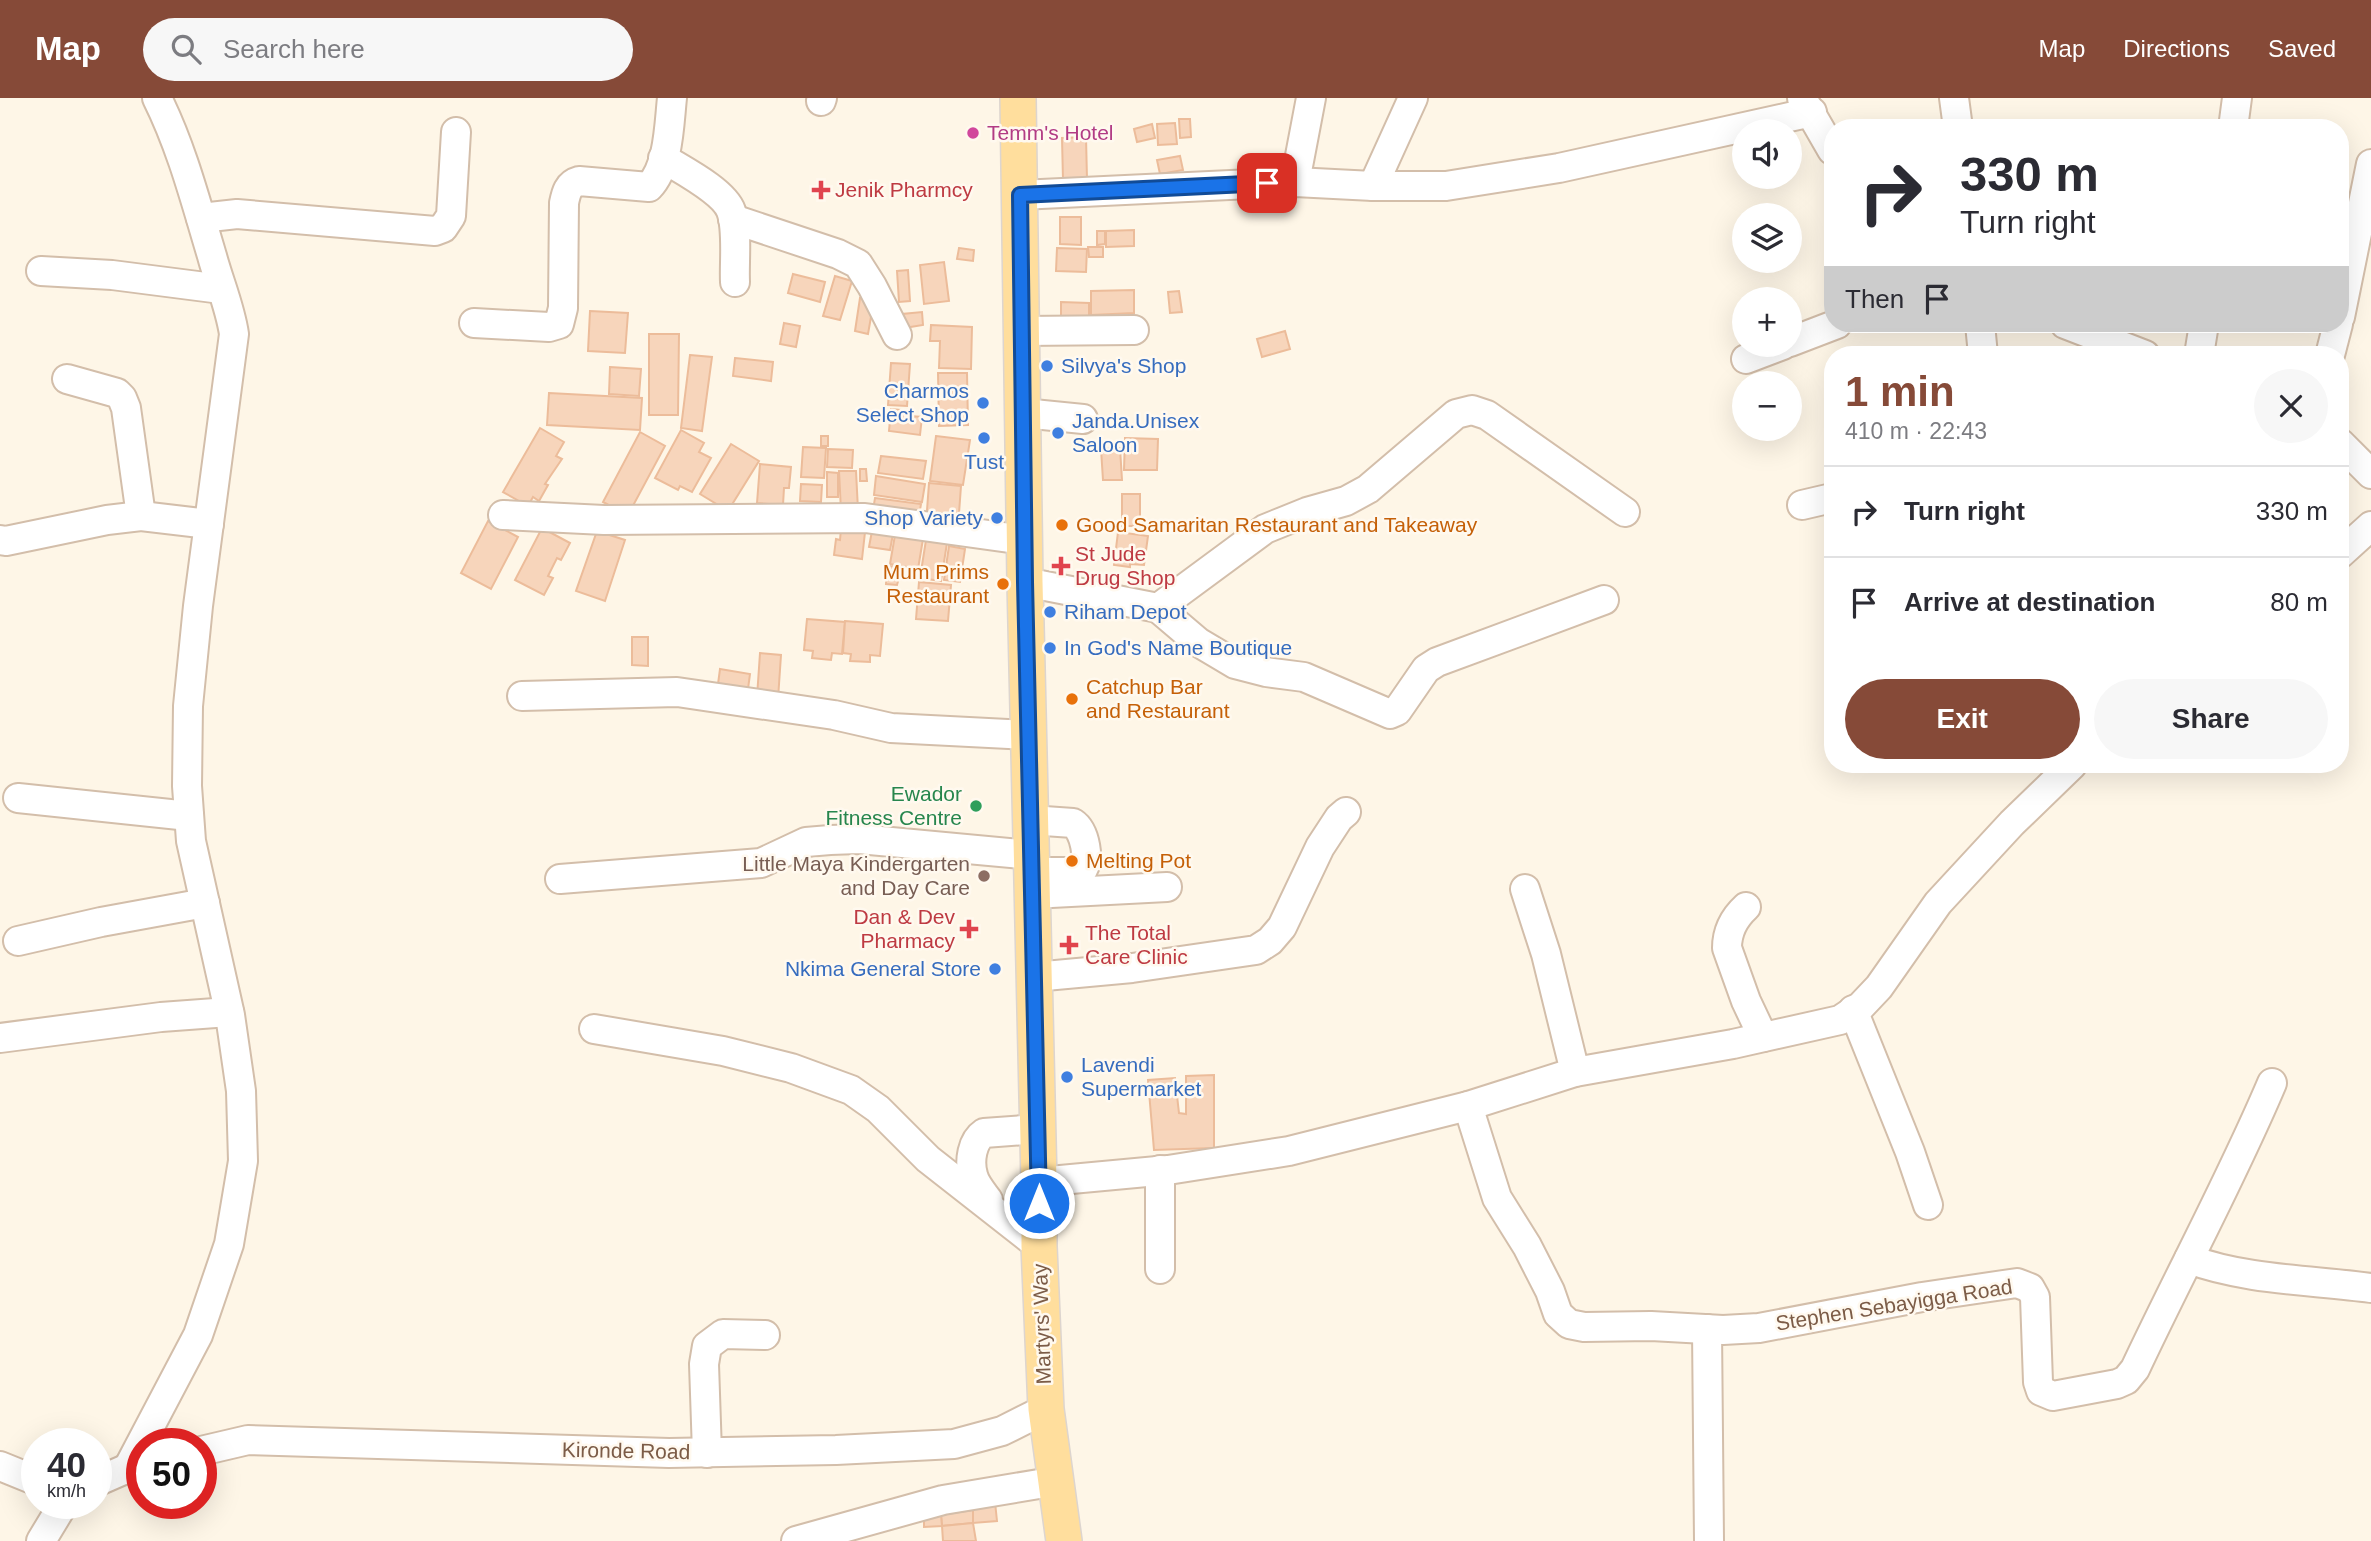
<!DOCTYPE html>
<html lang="en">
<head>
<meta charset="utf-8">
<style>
	:root { --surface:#fff; --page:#f7f7f7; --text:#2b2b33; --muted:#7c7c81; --line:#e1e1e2; --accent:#864a38 }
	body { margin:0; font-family:Helvetica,sans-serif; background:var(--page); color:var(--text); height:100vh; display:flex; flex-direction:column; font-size:26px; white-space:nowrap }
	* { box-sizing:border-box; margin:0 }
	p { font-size:23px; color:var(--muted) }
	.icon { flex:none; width:38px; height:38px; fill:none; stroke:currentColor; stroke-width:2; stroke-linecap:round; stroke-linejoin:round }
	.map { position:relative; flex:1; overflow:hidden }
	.details { position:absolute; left:1824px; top:248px; width:525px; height:427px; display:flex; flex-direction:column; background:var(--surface); border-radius:28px; box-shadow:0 7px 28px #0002 }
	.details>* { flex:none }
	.guide { position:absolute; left:1824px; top:21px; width:525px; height:214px; border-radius:28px; box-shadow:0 7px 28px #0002; background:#fff; color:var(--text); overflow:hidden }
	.buttons { position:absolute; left:1732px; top:21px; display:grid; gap:14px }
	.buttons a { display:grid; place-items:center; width:70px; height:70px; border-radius:50%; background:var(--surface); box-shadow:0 7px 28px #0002; font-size:35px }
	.speed { position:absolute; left:21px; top:1330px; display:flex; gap:14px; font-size:35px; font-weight:700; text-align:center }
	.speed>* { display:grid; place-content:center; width:91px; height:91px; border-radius:50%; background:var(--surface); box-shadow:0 7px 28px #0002; line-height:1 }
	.speed small { font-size:18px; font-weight:400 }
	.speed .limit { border:10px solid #d22; background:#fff; color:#111 }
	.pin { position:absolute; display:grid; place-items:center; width:60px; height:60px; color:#fff; margin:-30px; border-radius:14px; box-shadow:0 4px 10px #0006 }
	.me { position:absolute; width:77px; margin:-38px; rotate:0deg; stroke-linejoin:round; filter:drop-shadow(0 0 5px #0008) }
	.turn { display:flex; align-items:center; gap:24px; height:147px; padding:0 21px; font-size:32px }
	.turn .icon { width:91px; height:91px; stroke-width:2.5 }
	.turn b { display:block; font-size:49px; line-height:60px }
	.then { display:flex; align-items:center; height:66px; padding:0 21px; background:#0003; gap:14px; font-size:26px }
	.round { display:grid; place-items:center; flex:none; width:74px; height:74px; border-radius:37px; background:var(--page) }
	.headline { display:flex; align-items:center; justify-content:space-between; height:119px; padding:0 21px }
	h1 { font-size:42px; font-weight:600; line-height:52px; color:var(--accent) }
	.primary-button { display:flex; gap:14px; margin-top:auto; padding:14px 21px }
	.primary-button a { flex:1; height:80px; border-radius:42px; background:var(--accent); color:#fff; font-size:28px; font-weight:600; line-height:80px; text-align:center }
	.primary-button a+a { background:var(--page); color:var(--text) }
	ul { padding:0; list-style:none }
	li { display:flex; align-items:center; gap:21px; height:91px; padding:0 21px; border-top:2px solid var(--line) }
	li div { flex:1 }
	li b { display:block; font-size:26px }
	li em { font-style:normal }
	header { display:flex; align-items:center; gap:42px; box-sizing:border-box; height:98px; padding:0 35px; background:var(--accent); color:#fff }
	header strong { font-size:33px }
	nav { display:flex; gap:38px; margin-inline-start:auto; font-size:24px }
	.search { width:490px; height:63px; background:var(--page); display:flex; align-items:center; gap:18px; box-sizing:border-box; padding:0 24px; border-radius:38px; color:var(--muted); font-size:26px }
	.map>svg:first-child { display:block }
	.building { fill:#f7d5bb; stroke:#ecbc9a; stroke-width:2 }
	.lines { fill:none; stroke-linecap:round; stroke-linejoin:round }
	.minor-casing { stroke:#d3beaa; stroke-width:32 }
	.major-casing { stroke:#ddd5cf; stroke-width:38 }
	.minor { stroke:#fff; stroke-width:28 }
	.major { stroke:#ffde9d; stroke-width:35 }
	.route-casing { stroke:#114b97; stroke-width:18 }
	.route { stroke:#1a73e8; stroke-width:12 }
	.hotel-dot { fill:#d1479c; stroke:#fff9ef; stroke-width:2.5 }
	.health-dot { fill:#e0444e; stroke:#fff9ef; stroke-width:2.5 }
	.shop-dot { fill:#3f7fe0; stroke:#fff9ef; stroke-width:2.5 }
	.food-dot { fill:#e8710a; stroke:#fff9ef; stroke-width:2.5 }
	.leisure-dot { fill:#2e9e5b; stroke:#fff9ef; stroke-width:2.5 }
	.education-dot { fill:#8d6e63; stroke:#fff9ef; stroke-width:2.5 }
	.labels { text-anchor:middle; stroke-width:5; stroke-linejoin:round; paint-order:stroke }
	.hotel-label { font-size:21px; fill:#b23c85; stroke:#fff9ef; text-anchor:start }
	.health-label { font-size:21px; fill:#be3a42; stroke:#fff9ef; text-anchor:start }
	.shop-label { font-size:21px; fill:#366cbe; stroke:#fff9ef; text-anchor:start }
	.food-label { font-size:21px; fill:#c56008; stroke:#fff9ef; text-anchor:start }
	.leisure-label { font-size:21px; fill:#27864d; stroke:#fff9ef; text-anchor:end }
	.education-label { font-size:21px; fill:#785e54; stroke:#fff9ef; text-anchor:end }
	.street-label { font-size:21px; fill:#7c5c47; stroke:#fff9ef }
</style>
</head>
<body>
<header>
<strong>Map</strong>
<div class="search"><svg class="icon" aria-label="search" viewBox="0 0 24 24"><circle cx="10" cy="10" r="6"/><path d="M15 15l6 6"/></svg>Search here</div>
<nav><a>Map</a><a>Directions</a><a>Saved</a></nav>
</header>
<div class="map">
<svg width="2371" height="1443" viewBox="0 0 2371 1443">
	<rect width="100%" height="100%" fill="#fef6e7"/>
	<g class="building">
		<polygon points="1179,21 1190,21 1191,39 1180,40"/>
		<polygon points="1175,25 1177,46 1158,47 1157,26"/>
		<polygon points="1152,26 1155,40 1137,44 1134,31"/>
		<polygon points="1086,39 1087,81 1063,82 1062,40"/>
		<polygon points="1180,58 1183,72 1160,76 1157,62"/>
		<polygon points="1060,119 1081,119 1081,147 1060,146"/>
		<polygon points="1134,132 1134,148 1106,149 1106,133"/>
		<polygon points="1097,133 1105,133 1105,146 1097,147"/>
		<polygon points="1088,149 1103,149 1103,159 1089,159"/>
		<polygon points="959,150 974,152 973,163 957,161"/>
		<polygon points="1057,150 1087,151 1086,174 1056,173"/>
		<polygon points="944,164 949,203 924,206 920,167"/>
		<polygon points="908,172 910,203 899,204 897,173"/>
		<polygon points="793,176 825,184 820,204 788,195"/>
		<polygon points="835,178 852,183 840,222 823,218"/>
		<polygon points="1134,192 1134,215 1091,217 1091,193"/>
		<polygon points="1179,193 1182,214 1170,215 1168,194"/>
		<polygon points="860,200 874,202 868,236 855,233"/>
		<polygon points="1061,204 1089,205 1089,224 1061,224"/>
		<polygon points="590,213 628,215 625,255 588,253"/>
		<polygon points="922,214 923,227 904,230 902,216"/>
		<polygon points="784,225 800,228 796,249 780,246"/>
		<polygon points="931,227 972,229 971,271 939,270 940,243 930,243"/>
		<polygon points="1285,233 1290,251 1262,259 1257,241"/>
		<polygon points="649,236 679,236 678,317 649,317"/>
		<polygon points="690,257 712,259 702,333 681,330"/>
		<polygon points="735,260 773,264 771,283 733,278"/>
		<polygon points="891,265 910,266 907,308 888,307"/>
		<polygon points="610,269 641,271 639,298 609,296"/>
		<polygon points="938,275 967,275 968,327 939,328"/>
		<polygon points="549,295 642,300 640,332 547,327"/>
		<polygon points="891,311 910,313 910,318 922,319 920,337 889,333"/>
		<polygon points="540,330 564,344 556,358 562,361 545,386 548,387 539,403 533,399 528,408 503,394"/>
		<polygon points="681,332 704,345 699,354 711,360 692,394 680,388 678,392 655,380"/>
		<polygon points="640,334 665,348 628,417 603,404"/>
		<rect x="821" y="338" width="7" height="10"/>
		<polygon points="936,338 970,342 963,387 930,383"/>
		<polygon points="1125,340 1158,341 1157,372 1124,372"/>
		<polygon points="731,346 759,363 728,413 700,396"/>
		<polygon points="803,349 826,350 824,380 801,379"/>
		<polygon points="1120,350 1122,382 1103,382 1101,351"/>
		<polygon points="828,351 853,352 852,370 827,369"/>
		<polygon points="881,358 926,363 923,381 878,375"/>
		<polygon points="760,366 791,369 789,390 784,390 783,407 757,405"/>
		<polygon points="860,371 866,371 867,383 860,383"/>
		<polygon points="839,373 856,373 858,412 841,413"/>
		<polygon points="827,374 838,375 838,399 827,399"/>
		<polygon points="876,378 925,386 922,404 874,397"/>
		<polygon points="929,385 961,388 958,429 926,426"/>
		<polygon points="801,386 822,387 821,404 800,403"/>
		<rect x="1122" y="396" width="18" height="32"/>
		<polygon points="875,400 921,406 918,424 872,418"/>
		<polygon points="488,423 518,439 491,491 461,475"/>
		<polygon points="542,430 570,445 561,462 557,460 548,478 553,480 544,497 515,482"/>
		<polygon points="841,431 865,434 862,461 834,457 836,441 840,442"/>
		<polygon points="597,433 625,442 605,503 576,493"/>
		<polygon points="872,433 893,436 890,452 869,449"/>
		<polygon points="1118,434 1148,438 1144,467 1130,466 1130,469 1114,467"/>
		<polygon points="895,437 923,441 918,471 890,466"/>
		<polygon points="926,442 947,445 941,483 920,480"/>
		<polygon points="949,448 965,451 960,484 944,482"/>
		<polygon points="887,468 902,469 897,487 886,486"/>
		<polygon points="919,484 951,487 948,523 916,521"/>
		<polygon points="807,521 845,524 842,556 832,555 831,562 812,560 813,553 804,552"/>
		<polygon points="845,523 883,526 880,558 870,557 870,564 850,563 851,556 843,555"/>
		<polygon points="632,539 648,539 648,568 632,567"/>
		<polygon points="760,555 781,557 778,601 757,599"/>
		<polygon points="720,571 750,576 748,591 718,586"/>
		<polygon points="1214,977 1214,1050 1154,1052 1148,982 1175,980 1179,1015 1186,1016 1186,978"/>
		<polygon points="995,1404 997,1423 973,1425 972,1406"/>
		<polygon points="973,1412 973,1425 942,1428 941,1417"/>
		<polygon points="941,1417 942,1428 924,1429 924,1418"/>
		<polygon points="973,1425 976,1443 943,1443 942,1428"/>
	</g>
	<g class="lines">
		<defs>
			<g id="minor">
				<polyline points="1802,0 1832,52"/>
				<polyline points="1954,0 1958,30"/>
				<polyline points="821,3 822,0"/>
				<polyline points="2233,30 2237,0"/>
				<path d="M663 60C682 72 724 93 731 113 738 131 734 164 735 184"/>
				<polyline points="1295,84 1311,0"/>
				<polyline points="1373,88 1413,0"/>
				<polyline points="1020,97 1295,84 1373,88 1446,88 1559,70 1812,14"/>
				<polyline points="201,120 237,116 435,133 443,130 451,118 456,34"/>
				<polyline points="733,121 838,156 858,166 872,188 897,237"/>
				<polyline points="41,173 112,177 221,191"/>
				<polyline points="2340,219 2371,66"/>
				<path d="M474 225 549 229 559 226 563 210 564 105C566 95 568 86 579 83L649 89C669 68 669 27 672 0"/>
				<polyline points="1980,226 1983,257"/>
				<polyline points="2065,226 2145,257"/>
				<polyline points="1022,233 1134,232"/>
				<polyline points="1790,244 1837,226"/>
				<polyline points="2199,257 2204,226"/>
				<polyline points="2330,257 2338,226"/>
				<polyline points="1746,261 1783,247"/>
				<polyline points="67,281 117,295 122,300 126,310 141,418"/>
				<polyline points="1023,315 1083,321"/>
				<polyline points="2340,345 2371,376"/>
				<polyline points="1802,407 1832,400"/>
				<polyline points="503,417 604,422 865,420 1025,442"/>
				<polyline points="0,442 6,443 107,422 141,418 209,426"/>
				<polyline points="2340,456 2371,428"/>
				<polyline points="1025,484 1158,510 1265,431 1307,414 1346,403 1368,391 1456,316 1472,312 1487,317 1625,414"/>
				<polyline points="1158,510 1198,544 1235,566 1266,574 1304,579 1390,616 1397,613 1426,571 1437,564 1604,502"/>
				<polyline points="522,598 677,594 834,617 891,630 1028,637"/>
				<polyline points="18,700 189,718"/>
				<path d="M1030 722 1073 725C1085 733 1091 763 1081 774H1031"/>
				<polyline points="560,781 761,765 806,744 830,742 859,741 1031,757"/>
				<polyline points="1525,791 1546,856 1575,974"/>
				<polyline points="1032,796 1167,789"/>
				<path d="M1746 809C1734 820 1727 833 1727 850L1746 903 1763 939"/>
				<polyline points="18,843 101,824 205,805"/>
				<polyline points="1034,879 1132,870 1256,852 1270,843 1282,829 1320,749 1339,720 1346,714"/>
				<polyline points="1853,912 1910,1054 1928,1107"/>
				<polyline points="594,931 723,953 791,970 851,992 878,1011 928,1061 1039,1148"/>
				<polyline points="0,940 161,919 229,914"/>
				<path d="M1468 1008 1497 1100 1527 1148 1550 1193 1558 1216 1569 1226 1584 1229 1651 1228 1723 1232 1759 1230 1922 1199 2017 1185 2030 1190 2035 1199 2038 1284 2041 1293 2053 1298 2117 1286 2126 1282 2135 1271C2180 1175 2231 1082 2272 985"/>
				<polyline points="1039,1084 1168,1072 1289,1053 1468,1008 1575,974 1733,946 1840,922 1861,908 1879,889 1938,805 2012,725 2072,667"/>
				<path d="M988 1102C983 1095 975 1086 973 1077 969 1063 972 1043 984 1035L1038 1031"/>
				<path d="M2189 1161C2245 1182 2311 1182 2371 1190"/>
				<polyline points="1160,1171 1160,1072"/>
				<polyline points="1707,1231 1709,1443"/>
				<polyline points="201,1353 248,1342 669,1355 836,1352 954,1346 1002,1333 1046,1311"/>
				<polyline points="707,1355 704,1266 707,1248 723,1236 765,1237"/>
				<polyline points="0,1368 37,1383"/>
				<path d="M128 1370 198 1237 229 1146 243 1063 241 993 230 917 191 743 187 688 188 608 198 508 234 236C230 209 219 184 212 158 196 105 182 50 157 0"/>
				<polyline points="96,1384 128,1370 142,1367"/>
				<polyline points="41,1443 64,1405"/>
				<polyline points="796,1443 943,1402 1057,1383"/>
			</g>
			<polyline id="major" points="1018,0 1025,484 1039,1084 1039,1148 1046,1311 1064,1443"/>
		</defs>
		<use href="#minor" class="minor-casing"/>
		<use href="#major" class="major-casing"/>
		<use href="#minor" class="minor"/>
		<use href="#major" class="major"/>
	</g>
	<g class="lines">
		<defs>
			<polyline id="route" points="1039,1105 1025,484 1020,97 1267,85"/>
		</defs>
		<use href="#route" class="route-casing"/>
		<use href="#route" class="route"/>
	</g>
	<circle class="hotel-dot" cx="973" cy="35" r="7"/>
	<g class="health-dot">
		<path d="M817.5 81.5h7v7h7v7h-7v7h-7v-7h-7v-7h7z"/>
		<path d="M1057.5 457.5h7v7h7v7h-7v7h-7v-7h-7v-7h7z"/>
		<path d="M965.5 820.5h7v7h7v7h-7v7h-7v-7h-7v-7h7z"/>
		<path d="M1065.5 836.5h7v7h7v7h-7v7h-7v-7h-7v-7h7z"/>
	</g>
	<g class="shop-dot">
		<circle cx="1047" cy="268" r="7"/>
		<circle cx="983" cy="305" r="7"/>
		<circle cx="1058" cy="335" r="7"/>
		<circle cx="984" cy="340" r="7"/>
		<circle cx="997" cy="420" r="7"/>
		<circle cx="1050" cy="514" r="7"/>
		<circle cx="1050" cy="550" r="7"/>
		<circle cx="995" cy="871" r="7"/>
		<circle cx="1067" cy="979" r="7"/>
	</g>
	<g class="food-dot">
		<circle cx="1062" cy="427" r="7"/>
		<circle cx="1003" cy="486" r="7"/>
		<circle cx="1072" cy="601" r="7"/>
		<circle cx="1072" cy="763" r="7"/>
	</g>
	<circle class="leisure-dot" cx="976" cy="708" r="7"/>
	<circle class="education-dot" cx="984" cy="778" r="7"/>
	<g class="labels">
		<g class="hotel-label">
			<text x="987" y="42">Temm's Hotel</text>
		</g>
		<g class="health-label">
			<text x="835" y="99">Jenik Pharmcy</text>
			<text x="1075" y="463">St Jude<tspan x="1075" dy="24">Drug Shop</tspan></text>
			<text x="955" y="826" text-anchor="end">Dan &amp; Dev<tspan x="955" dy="24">Pharmacy</tspan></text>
			<text x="1085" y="842">The Total<tspan x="1085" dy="24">Care Clinic</tspan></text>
		</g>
		<g class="shop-label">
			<text x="1061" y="275">Silvya's Shop</text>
			<text x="969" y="300" text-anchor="end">Charmos<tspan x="969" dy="24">Select Shop</tspan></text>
			<text x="1072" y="330">Janda.Unisex<tspan x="1072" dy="24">Saloon</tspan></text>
			<text x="984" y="371" text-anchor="middle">Tust</text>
			<text x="983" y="427" text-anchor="end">Shop Variety</text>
			<text x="1064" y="521">Riham Depot</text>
			<text x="1064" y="557">In God's Name Boutique</text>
			<text x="981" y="878" text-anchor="end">Nkima General Store</text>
			<text x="1081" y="974">Lavendi<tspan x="1081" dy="24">Supermarket</tspan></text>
		</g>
		<g class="food-label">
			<text x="1076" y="434">Good Samaritan Restaurant and Takeaway</text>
			<text x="989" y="481" text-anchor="end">Mum Prims<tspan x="989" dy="24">Restaurant</tspan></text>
			<text x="1086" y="596">Catchup Bar<tspan x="1086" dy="24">and Restaurant</tspan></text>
			<text x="1086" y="770">Melting Pot</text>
		</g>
		<g class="leisure-label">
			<text x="962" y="703">Ewador<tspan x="962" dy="24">Fitness Centre</tspan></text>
		</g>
		<g class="education-label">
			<text x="970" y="773">Little Maya Kindergarten<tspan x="970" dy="24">and Day Care</tspan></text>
		</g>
		<g class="street-label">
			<text transform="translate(1894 1207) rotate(-9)" y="7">Stephen Sebayigga Road</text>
			<text transform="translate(1042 1226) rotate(-92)" y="7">Martyrs' Way</text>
			<text transform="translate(626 1353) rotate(1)" y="7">Kironde Road</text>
		</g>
	</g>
</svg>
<div class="buttons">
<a><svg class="icon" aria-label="sound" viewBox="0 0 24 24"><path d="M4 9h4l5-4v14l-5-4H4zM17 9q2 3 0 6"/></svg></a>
<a><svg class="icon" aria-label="layers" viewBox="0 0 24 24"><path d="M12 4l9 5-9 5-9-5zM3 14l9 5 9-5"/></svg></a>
<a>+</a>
<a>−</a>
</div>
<div class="speed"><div>40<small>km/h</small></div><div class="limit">50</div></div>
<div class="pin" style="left:1267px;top:85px;background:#d93025"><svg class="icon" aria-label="arrive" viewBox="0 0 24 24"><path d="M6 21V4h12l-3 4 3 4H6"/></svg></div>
<svg class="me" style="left:1039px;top:1105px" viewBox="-20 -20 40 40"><circle r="17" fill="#1a73e8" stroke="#fff" stroke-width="3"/><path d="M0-11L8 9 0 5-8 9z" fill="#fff"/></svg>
<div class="guide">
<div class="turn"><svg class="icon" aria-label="right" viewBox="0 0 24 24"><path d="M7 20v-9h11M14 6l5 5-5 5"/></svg><div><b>330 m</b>Turn right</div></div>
<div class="then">Then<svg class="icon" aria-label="arrive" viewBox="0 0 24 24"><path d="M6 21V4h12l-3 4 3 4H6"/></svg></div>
</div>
<section class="details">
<div class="headline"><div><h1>1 min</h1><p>410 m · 22:43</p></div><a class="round"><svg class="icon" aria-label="close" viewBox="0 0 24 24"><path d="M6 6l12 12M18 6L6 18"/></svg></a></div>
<ul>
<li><svg class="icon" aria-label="right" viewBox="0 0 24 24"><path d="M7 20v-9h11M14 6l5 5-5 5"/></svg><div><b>Turn right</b></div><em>330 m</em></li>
<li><svg class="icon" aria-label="arrive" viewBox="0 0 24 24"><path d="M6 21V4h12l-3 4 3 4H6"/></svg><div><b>Arrive at destination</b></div><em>80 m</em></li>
</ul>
<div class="primary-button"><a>Exit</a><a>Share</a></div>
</section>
</div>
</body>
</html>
